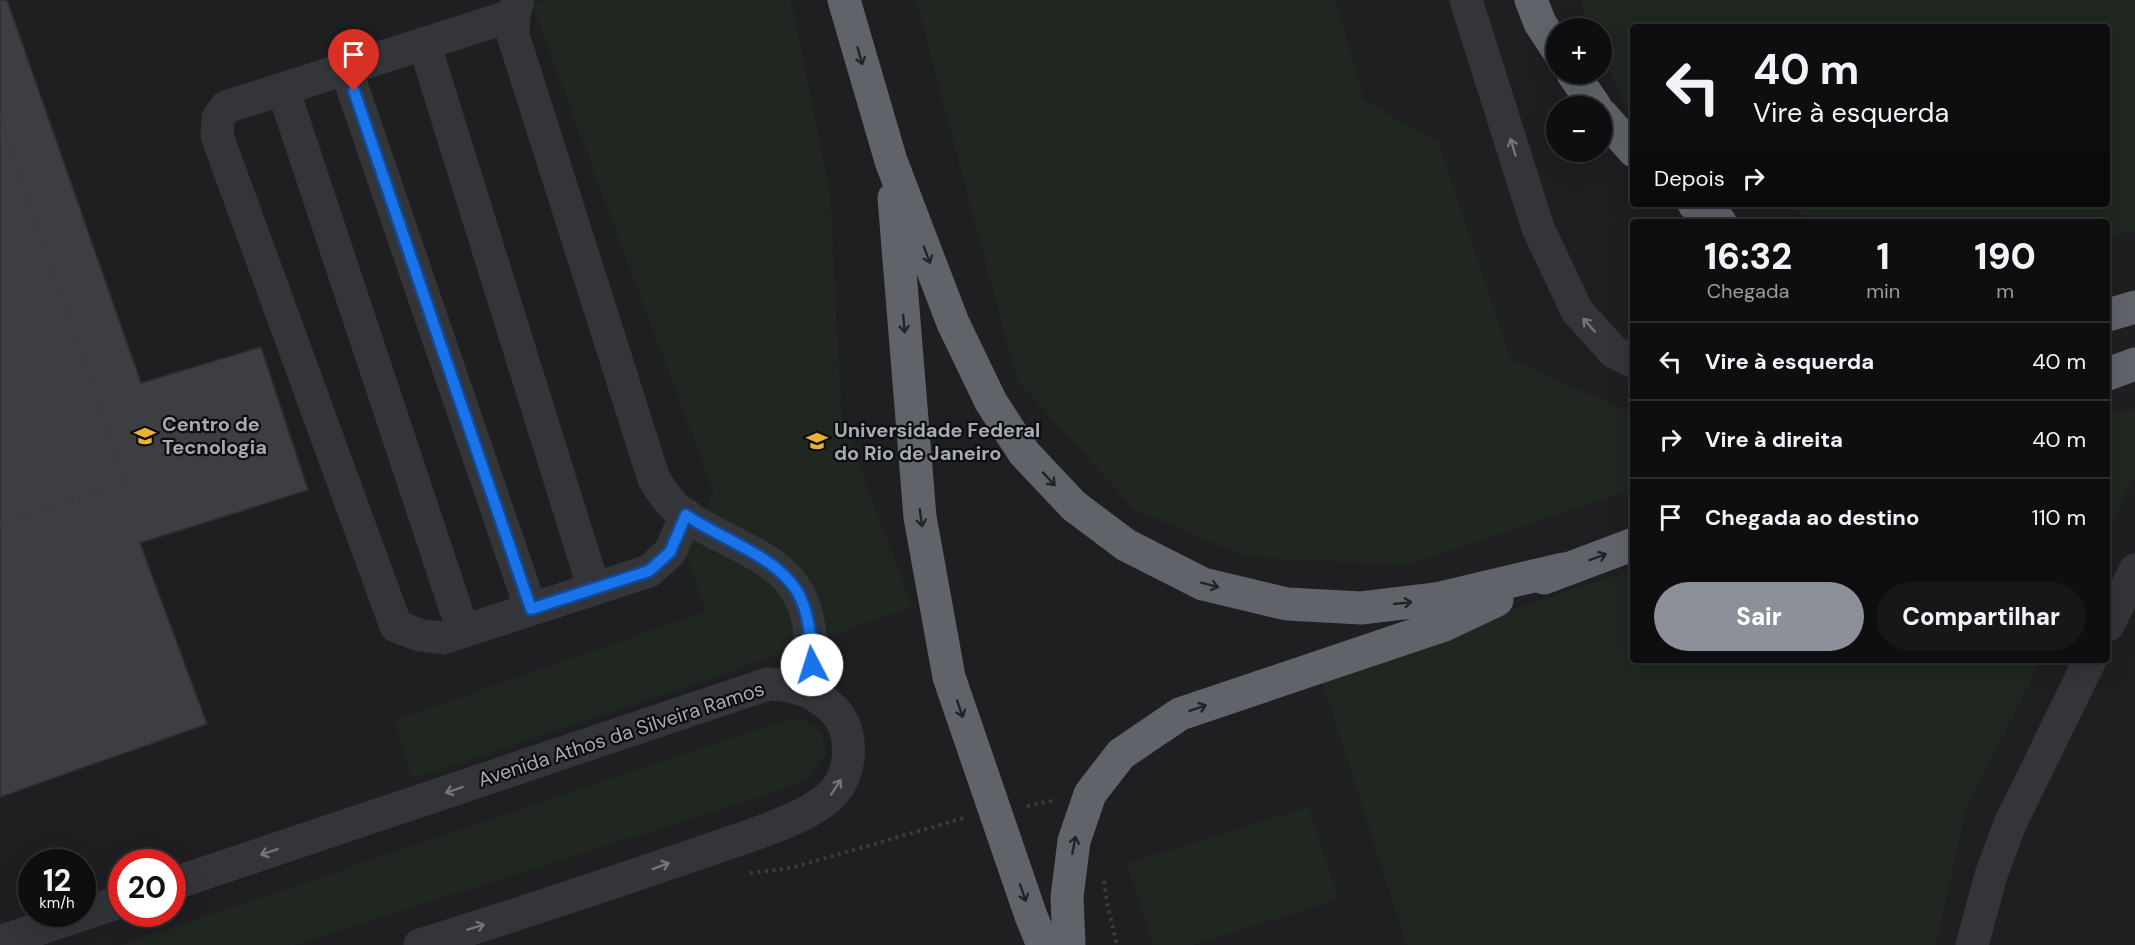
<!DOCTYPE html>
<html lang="pt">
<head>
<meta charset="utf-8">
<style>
	:root { --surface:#0e0e10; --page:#171719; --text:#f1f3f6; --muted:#9b9c9f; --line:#2e2e30; --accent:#8c9099 }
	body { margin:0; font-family:"DM Sans",sans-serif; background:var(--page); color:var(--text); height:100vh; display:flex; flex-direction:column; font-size:22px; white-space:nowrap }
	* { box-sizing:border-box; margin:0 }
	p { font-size:20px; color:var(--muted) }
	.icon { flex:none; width:33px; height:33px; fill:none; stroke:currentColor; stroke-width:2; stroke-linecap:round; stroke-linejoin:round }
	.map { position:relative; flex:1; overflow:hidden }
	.drawer { position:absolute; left:1630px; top:219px; width:480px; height:444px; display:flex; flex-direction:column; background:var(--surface); border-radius:6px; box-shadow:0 6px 24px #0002,0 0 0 2px var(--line) }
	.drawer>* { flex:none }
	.guide { position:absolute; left:1630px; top:24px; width:480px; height:183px; border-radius:6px; box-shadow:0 6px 24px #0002,0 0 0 2px var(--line); background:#0e0e10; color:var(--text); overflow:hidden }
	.fabs { position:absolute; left:1546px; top:18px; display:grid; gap:12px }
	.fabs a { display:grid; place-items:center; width:66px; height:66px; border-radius:50%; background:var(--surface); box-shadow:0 6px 24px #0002,0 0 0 2px var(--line); font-size:30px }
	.speed { position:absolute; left:18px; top:849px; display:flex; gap:12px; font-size:30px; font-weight:700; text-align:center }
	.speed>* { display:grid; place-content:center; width:78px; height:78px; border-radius:50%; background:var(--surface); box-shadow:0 6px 24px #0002,0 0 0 2px var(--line); line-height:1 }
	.speed small { font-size:15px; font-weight:400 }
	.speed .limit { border:9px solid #d22; background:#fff; color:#111 }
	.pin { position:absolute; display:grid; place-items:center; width:51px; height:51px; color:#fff; margin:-62px -26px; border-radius:50% 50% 50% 0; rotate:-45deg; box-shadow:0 0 6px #0007 }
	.pin .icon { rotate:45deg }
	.me { position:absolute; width:66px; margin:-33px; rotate:355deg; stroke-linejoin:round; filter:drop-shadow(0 0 4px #0008) }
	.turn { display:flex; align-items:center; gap:21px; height:126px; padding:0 24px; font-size:27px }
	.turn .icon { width:78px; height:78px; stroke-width:2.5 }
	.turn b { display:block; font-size:42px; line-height:51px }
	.then { display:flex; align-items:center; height:57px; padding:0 24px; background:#0003; gap:12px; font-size:22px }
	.eta { display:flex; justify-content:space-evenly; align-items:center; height:102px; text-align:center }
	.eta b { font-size:36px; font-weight:800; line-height:42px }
	.primary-button { display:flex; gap:12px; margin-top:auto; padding:12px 24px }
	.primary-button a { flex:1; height:69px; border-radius:36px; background:var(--accent); color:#fff; font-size:24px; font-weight:800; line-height:69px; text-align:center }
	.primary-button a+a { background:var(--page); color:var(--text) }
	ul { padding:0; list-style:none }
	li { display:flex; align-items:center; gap:18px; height:78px; padding:0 24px; border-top:2px solid var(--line) }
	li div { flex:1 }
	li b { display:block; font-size:22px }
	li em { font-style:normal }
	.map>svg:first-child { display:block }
	.built { fill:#1f1f22; fill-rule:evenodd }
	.green { fill:#1f2720 }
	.building { fill:#3d3e42; stroke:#2d2d31; stroke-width:1.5 }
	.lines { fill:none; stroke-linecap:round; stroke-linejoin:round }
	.path { stroke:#3a3c40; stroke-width:4; stroke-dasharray:3 4.5; stroke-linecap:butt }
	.minor { stroke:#343539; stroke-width:33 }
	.highway { stroke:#60636a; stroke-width:33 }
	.oneway { stroke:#222326 }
	.oneway2 { stroke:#72757d }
	.route-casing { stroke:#114b97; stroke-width:15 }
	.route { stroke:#1a73e8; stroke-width:10 }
	.labels { text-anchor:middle; stroke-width:4.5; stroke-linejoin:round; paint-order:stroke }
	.poi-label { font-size:20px; font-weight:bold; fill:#a5aab4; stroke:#0e0e10; text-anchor:start }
	.street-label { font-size:20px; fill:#a5aab4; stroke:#0e0e10 }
</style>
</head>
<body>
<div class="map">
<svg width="2135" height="945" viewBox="0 0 2135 945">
	<rect width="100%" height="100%" fill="#131315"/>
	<path class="built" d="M0 0H2135V945H0ZM1634 27H2108V204H1634ZM1557 28H1602V74H1557ZM1557 106H1602V152H1557ZM1634 222H2108V660H1634ZM32 862H82V914H32ZM122 862H172V914H122Z"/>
	<g class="green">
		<polygon points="545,0 791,0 830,192 842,418 912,607 713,678 411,779 395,720 707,611 684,551 713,491 532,5"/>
		<polygon points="916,0 1336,0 1364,100 1439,143 1511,359 1633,414 1633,489 1408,565 1246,557 1134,509 1017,380"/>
		<polygon points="1579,0 2135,0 2135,230 2108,238 2108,222 1814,222 1785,204 2108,204 2108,27 1634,27 1633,109 1623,103 1602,53 1602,28 1591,28"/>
		<polygon points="2129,408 2135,411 2135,475 2108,529 2108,415"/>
		<polygon points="1633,570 1634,660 2041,660 1966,809 1936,945 1407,945 1319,673"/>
		<polygon points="801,719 822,732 826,754 808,778 775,792 294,945 121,945 771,724"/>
		<polygon points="1309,807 1339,899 1193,945 1153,945 1127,863"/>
	</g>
	<g class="building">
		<polygon points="0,0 7,0 141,383 261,347 308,490 140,543 207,724 0,797"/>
		<polygon points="0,0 7,0 141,383 261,347 308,490 140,543 207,724 0,797"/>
	</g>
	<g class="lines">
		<g class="path">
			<polyline points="0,117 126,484 0,523"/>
			<polyline points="1027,806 1052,801"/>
			<polyline points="750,873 791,868 964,818"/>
			<polyline points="1104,881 1107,903 1117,945"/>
		</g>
		<g class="minor">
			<path d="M518 0 514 15 513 35 654 479C660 489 667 500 676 508 711 539 775 551 798 593 814 621 813 661 810 692"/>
			<polyline points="1466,0 1538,228 1577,311 1614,352 1634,362"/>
			<polyline points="514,15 226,107 218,118 217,136 396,626 419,635 443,638 649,571 670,552 686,515"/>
			<polyline points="424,43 594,589"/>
			<polyline points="346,69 531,609"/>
			<polyline points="283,89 463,631"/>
			<polyline points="2108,625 2135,570"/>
			<path d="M172 884 768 684C794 685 815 691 834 710 854 730 853 772 833 793 809 819 747 836 714 848 616 882 519 914 420 945"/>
			<polyline points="0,942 122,901"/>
			<polyline points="1972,945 1991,875 2010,824 2090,660"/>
		</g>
		<g class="highway">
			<polyline points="844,0 891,161 953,323 991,402 1024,453 1074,506 1126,545 1203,584 1287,604 1361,608 1436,599 1563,569"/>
			<polyline points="1531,0 1540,23 1557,49"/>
			<polyline points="1573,74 1595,106"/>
			<polyline points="1602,115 1634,151"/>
			<polyline points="894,198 920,517 949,677 1031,916 1043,945"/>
			<polyline points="1694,204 1720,222"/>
			<polyline points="2108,315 2135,307"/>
			<polyline points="2108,374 2135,364"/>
			<polyline points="1544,578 1634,544"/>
			<polyline points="1069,945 1067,897 1074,841 1090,794 1121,754 1180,714 1444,625 1497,600"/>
		</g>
	</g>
	<defs><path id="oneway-shaft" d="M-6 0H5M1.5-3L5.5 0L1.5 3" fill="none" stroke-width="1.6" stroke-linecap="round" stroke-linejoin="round" transform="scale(1.5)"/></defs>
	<g class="oneway">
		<use href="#oneway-shaft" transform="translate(860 56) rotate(74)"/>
		<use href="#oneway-shaft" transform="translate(927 255) rotate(69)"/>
		<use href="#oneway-shaft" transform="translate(904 324) rotate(85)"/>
		<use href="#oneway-shaft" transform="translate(1049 479) rotate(47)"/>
		<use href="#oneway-shaft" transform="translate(921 518) rotate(82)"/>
		<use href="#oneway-shaft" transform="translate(1598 557) rotate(-20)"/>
		<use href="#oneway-shaft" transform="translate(1210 585) rotate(15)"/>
		<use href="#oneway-shaft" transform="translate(1403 603) rotate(-6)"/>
		<use href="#oneway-shaft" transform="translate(1198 708) rotate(-19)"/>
		<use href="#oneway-shaft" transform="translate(960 709) rotate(71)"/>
		<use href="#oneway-shaft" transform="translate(1074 845) rotate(-79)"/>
		<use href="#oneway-shaft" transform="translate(1023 893) rotate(71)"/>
	</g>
	<g class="oneway2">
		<use href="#oneway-shaft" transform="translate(1513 147) rotate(-107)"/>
		<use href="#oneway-shaft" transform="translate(1589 325) rotate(-132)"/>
		<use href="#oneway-shaft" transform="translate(836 787) rotate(-57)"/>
		<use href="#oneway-shaft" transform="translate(454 790) rotate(161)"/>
		<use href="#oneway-shaft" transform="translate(269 852) rotate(161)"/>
		<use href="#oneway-shaft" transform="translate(661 866) rotate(-20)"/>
		<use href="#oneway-shaft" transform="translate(476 927) rotate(-17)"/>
	</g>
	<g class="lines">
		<defs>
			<path id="route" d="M354 91 531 609 649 571 670 552 686 515C720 539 777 556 798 593 810 614 811 642 812 665"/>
		</defs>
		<use href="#route" class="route-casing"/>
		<use href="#route" class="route"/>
	</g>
	<defs>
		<symbol id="university-bare" viewBox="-9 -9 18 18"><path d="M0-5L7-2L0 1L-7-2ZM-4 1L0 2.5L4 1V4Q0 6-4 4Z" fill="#eab136" stroke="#0e0e10" stroke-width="2.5" paint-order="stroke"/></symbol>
	</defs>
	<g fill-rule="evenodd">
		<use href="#university-bare" x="130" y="421" width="30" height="30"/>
		<use href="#university-bare" x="802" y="426" width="30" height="30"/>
	</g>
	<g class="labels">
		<g class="poi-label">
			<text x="162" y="431">Centro de<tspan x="162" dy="23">Tecnologia</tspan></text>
			<text x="834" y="437">Universidade Federal<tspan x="834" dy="23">do Rio de Janeiro</tspan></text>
		</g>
		<g class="street-label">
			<text transform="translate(621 734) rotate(-18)" y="7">Avenida Athos da Silveira Ramos</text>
		</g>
	</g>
</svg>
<div class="fabs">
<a>+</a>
<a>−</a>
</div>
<div class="speed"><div>12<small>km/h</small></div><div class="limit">20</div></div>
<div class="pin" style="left:354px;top:91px;background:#d93025"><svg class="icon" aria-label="arrive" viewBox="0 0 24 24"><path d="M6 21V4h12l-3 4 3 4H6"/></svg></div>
<svg class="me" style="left:812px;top:665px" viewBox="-20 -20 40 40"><circle r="19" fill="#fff"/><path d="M0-13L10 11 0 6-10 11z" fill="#1a73e8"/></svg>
<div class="guide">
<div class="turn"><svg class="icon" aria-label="left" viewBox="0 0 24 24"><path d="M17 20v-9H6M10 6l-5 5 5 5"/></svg><div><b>40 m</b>Vire à esquerda</div></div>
<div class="then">Depois<svg class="icon" aria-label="right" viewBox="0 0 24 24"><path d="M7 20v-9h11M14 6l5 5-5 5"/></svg></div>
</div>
<section class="drawer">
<div class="eta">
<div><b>16:32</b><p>Chegada</p></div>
<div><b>1</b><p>min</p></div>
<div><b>190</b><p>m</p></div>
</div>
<ul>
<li><svg class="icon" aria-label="left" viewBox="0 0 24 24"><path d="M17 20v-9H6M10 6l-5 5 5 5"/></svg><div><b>Vire à esquerda</b></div><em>40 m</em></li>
<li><svg class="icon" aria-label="right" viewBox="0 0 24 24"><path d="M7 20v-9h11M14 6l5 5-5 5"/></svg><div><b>Vire à direita</b></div><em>40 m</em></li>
<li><svg class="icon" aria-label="arrive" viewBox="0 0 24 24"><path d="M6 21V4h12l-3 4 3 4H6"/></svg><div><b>Chegada ao destino</b></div><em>110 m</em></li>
</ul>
<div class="primary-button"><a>Sair</a><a>Compartilhar</a></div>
</section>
</div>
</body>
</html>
